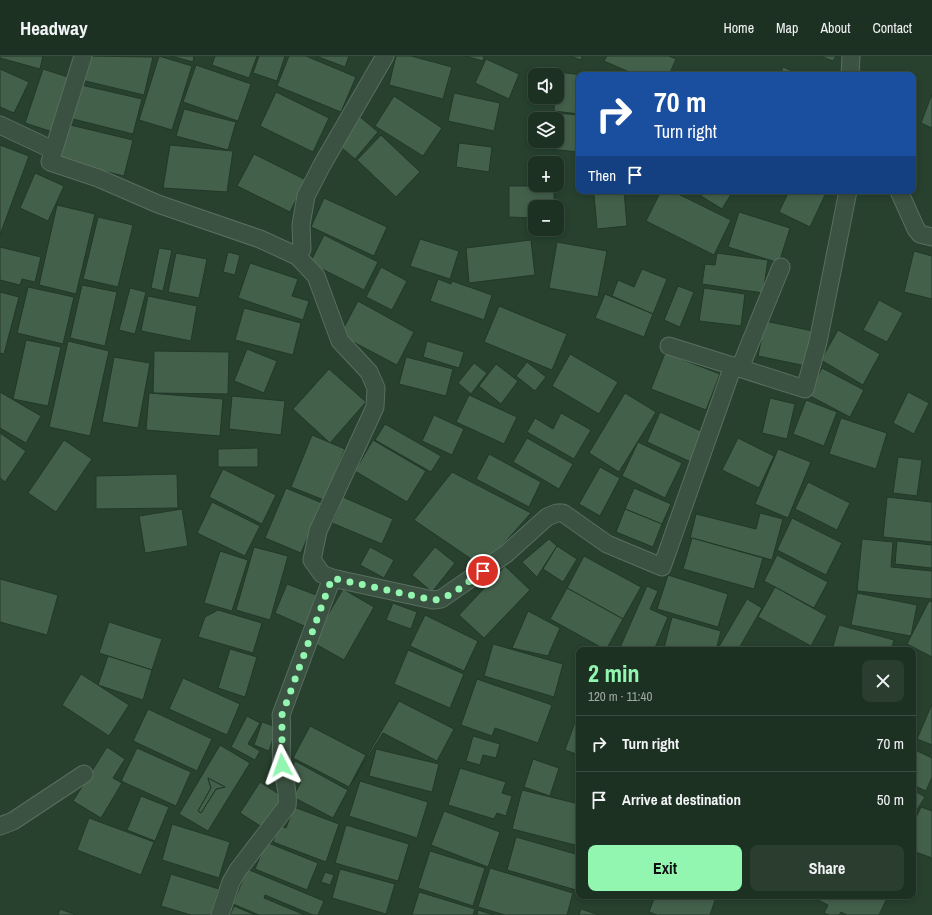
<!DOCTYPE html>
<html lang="en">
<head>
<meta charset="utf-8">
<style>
	:root { --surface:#1d3122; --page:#2a3d2f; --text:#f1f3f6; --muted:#a0a9a5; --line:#3b4c40; --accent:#92f5b0 }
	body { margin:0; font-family:"Archivo Narrow",sans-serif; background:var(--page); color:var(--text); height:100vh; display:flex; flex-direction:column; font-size:15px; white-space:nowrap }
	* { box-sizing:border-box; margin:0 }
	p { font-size:13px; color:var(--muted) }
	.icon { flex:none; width:22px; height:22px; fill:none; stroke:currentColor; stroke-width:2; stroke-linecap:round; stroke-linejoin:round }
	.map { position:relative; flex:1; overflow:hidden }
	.drawer { position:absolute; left:576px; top:591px; width:340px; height:252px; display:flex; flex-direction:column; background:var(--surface); border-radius:8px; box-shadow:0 2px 6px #0003,0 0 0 1px var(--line) }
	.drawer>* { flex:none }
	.banner { position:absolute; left:576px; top:16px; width:340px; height:122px; border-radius:8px; box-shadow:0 2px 6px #0003,0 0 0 1px var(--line); background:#1a4fa0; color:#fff; overflow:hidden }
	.fabs { position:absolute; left:528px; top:12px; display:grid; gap:8px }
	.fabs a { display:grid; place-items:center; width:36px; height:36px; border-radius:8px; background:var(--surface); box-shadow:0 2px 6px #0003,0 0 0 1px var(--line); font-size:20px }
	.pin { position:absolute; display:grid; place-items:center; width:34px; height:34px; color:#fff; margin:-17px; border:2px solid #fff; border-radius:50%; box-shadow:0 1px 4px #0007 }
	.me { position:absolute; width:44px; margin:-22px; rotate:356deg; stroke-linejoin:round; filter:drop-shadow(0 0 3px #0008) }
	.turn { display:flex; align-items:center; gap:14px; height:84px; padding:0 12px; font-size:18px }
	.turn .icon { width:52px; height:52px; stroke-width:2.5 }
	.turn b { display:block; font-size:28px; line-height:34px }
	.then { display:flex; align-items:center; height:38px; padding:0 12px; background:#0003; gap:8px; font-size:15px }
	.round { display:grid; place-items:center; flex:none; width:42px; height:42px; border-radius:8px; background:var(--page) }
	.head { display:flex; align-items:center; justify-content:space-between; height:68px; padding:0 12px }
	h1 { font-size:24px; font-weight:700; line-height:30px; color:var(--accent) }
	.button { display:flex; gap:8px; margin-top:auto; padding:8px 12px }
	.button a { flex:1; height:46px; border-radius:8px; background:var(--accent); color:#111; font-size:16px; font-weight:700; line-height:46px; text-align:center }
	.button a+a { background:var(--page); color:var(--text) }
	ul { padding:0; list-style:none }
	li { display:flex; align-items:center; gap:12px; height:56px; padding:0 12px; border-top:1px solid var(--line) }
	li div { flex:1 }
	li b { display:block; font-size:15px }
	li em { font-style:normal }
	header { display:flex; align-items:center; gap:24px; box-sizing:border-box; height:56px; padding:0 20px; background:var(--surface); border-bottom:1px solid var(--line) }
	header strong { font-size:19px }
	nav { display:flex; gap:22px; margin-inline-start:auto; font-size:14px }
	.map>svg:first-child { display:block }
	.building { fill:#43604b; stroke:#223828; fill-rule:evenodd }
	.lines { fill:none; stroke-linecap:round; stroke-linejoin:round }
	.minor-casing { stroke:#596e5f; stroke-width:19 }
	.minor { stroke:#3b5141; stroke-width:17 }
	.route { stroke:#92f5b0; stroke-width:7; stroke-dasharray:0 12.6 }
</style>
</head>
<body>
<header>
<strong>Headway</strong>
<nav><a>Home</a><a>Map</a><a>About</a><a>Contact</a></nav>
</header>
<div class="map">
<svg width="932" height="859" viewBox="0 0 932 859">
	<rect width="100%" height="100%" fill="#27412e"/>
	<g class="building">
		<polygon points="0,0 43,0 40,13 0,2"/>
		<polygon points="87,0 153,1 144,39 81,24"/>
		<polygon points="159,0 192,10 172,74 139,64"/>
		<polygon points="171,0 194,0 193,6"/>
		<polygon points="215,0 257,0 249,22 212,9"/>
		<polygon points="259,0 285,0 277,25 253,17"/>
		<polygon points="289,0 306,0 356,21 341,56 277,30"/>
		<polygon points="316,0 349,0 345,11"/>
		<polygon points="396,0 411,0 452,11 443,43 389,29"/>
		<polygon points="465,0 484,0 483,5"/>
		<polygon points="570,0 582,0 581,4"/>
		<polygon points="607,0 669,0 676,3 669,19 636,19 604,5"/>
		<polygon points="820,0 836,0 833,5"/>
		<polygon points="486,3 519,18 509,43 475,27"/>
		<polygon points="196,9 251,28 238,65 183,46"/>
		<polygon points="783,11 801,19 780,19"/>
		<polygon points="0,13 29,26 14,57 0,51"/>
		<polygon points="43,13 74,23 56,77 25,67"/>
		<polygon points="558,16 582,19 579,19 579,58 554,55 555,41 557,41"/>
		<polygon points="77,28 142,43 133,78 69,62"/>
		<polygon points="276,36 329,62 313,96 260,70"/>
		<polygon points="454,37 500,47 494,75 448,65"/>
		<polygon points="932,38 932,72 921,67"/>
		<polygon points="394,40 442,72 423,100 375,70"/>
		<polygon points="184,53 236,66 228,94 176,80"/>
		<polygon points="542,56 579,59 579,96 538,92 539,85 557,85 557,63 542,63"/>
		<polygon points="359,60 378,76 355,103 336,87"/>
		<polygon points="66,68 133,84 124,120 57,104"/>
		<polygon points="381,79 420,116 396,141 357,104"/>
		<polygon points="459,87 492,91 489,116 456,111"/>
		<polygon points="0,89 29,100 0,179"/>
		<polygon points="170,89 233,95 227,136 163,132"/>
		<polygon points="254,98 306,124 290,156 237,130"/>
		<polygon points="35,117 64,130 48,165 20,152"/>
		<polygon points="509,130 554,130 554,151 535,151 535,162 509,161"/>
		<polygon points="624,135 627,170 597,173 594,138"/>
		<polygon points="661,135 672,135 731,164 714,199 646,165"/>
		<polygon points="703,135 733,135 722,153 701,140"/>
		<polygon points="789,135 817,135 825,139 810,171 779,156"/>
		<polygon points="324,142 387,171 374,200 311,171"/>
		<polygon points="57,149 95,158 76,238 39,229"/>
		<polygon points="739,156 790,172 779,207 728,191"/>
		<polygon points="98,161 133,169 118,231 83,223"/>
		<polygon points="324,179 378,206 364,234 310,207"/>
		<polygon points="420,183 459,195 450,223 410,210"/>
		<polygon points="531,184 535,219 469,227 466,192"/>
		<polygon points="557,186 607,195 598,241 549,232"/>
		<polygon points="0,191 41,201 35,226 22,223 20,229 0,224"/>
		<polygon points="159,192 172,194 163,235 151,232"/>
		<polygon points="914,195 932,200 932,243 904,236"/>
		<polygon points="228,196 240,199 235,219 223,216"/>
		<polygon points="176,197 207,203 199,242 168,236"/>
		<polygon points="717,197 768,204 763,237 702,228 705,208 715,209"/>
		<polygon points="250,207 298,223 292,240 309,245 303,264 238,242"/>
		<polygon points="381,211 407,225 392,254 366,241"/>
		<polygon points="642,213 667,223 653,258 612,240 618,224 634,231"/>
		<polygon points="438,223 451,228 452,225 492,239 484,264 430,245"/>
		<polygon points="82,229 117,236 105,290 70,282"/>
		<polygon points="678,230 694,236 680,271 664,264"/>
		<polygon points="28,231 74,241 63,288 17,277"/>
		<polygon points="130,232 146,236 135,278 119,274"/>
		<polygon points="704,232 745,238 741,270 699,265"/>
		<polygon points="0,236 19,241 4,298 0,297"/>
		<polygon points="605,238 653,258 644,281 595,262"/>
		<polygon points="148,240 197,250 191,285 141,275"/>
		<polygon points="879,244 903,257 887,286 863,274"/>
		<polygon points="358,245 414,276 397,309 340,279"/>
		<polygon points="499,250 567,278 552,314 484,286"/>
		<polygon points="244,252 301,267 293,299 235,284"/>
		<polygon points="765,265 813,275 806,310 758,300"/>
		<polygon points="838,274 880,298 863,329 821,304"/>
		<polygon points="26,284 61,291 48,350 13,343"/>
		<polygon points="68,285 109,295 90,380 49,371"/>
		<polygon points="427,285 464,296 459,312 423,301"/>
		<polygon points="247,293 277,305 264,337 234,325"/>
		<polygon points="154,295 229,296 228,338 153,337"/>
		<polygon points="665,297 720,318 706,354 651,333"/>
		<polygon points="570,298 618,326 599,358 552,330"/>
		<polygon points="114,301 150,307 138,372 102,366"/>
		<polygon points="406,301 453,313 446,340 399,328"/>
		<polygon points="527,306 546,321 535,335 516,320"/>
		<polygon points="474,307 487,317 471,338 458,327"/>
		<polygon points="496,308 518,325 501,348 479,330"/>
		<polygon points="822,312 864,334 850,361 808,339"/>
		<polygon points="329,313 366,346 330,387 293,353"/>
		<polygon points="0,336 41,360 26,387 0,372"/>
		<polygon points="908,336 929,347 914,378 893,367"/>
		<polygon points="149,337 223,343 220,380 146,374"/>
		<polygon points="625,337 656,356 619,416 589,397"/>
		<polygon points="469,339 517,361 504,388 456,366"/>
		<polygon points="232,340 285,345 281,379 229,373"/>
		<polygon points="770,342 795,348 787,383 762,377"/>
		<polygon points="806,344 837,356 824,390 793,378"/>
		<polygon points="660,356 705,377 691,406 647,386"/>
		<polygon points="561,357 591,374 574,403 527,376 535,362 553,373"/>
		<polygon points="434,359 464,373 452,399 422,385"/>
		<polygon points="841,362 887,377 876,413 829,398"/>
		<polygon points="385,368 441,400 431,416 375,384"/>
		<polygon points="0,377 26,395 5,426 0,422"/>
		<polygon points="312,379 345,393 324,444 291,431"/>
		<polygon points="527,382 573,408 559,433 513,406"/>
		<polygon points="738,382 774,400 759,432 722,414"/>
		<polygon points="64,384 92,403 56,456 28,437"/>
		<polygon points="373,384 426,415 407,446 355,415"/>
		<polygon points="638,386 682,407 665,442 622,420"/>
		<polygon points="258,392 258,411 218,411 218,393"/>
		<polygon points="778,393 811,406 788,462 755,448"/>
		<polygon points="489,398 541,426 529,451 476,423"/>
		<polygon points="898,401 922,404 917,440 893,437"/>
		<polygon points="600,411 620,422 600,460 579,448"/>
		<polygon points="223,413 276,439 262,468 209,441"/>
		<polygon points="452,416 531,457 483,511 414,464"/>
		<polygon points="177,418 178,452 96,453 96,420"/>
		<polygon points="808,426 850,447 837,474 795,453"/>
		<polygon points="286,432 322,447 301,497 265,482"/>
		<polygon points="634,432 671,448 662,468 625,453"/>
		<polygon points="343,441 393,463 382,488 332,467"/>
		<polygon points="887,441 932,446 932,486 883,481"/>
		<polygon points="212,446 260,470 245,500 197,477"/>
		<polygon points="182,453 188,490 145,497 139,460"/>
		<polygon points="625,453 662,468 653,491 616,476"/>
		<polygon points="760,457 783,463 772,504 692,482 690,483 696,458 756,473"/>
		<polygon points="792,462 842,487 826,519 777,494"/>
		<polygon points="692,482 763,502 754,533 683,513"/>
		<polygon points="549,483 557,490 537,521 522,506"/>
		<polygon points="862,483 893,486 891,511 932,515 932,543 857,535"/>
		<polygon points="897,485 932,489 932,512 895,508"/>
		<polygon points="557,490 577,503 563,526 543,513"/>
		<polygon points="254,491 288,500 270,564 236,554"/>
		<polygon points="370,491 394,504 384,522 360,509"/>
		<polygon points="435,491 455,507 432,536 412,519"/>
		<polygon points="220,495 248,504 232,555 204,547"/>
		<polygon points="777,499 828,526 814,552 764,525"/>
		<polygon points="584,500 641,531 623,563 567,532"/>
		<polygon points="505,510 530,534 484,582 459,559"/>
		<polygon points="668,519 728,538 718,571 657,553"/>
		<polygon points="0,523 58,539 47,579 0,566"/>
		<polygon points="287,528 324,542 311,573 275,557"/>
		<polygon points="647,530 658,535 650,553 668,561 654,594 619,594"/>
		<polygon points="775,531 827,560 811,590 758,561"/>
		<polygon points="567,532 623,563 606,594 550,563"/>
		<polygon points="343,533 374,551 344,604 312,586"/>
		<polygon points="857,537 917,549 911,580 851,569"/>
		<polygon points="747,543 762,552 738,594 717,594"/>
		<polygon points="929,545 932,546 932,601 907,588"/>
		<polygon points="393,547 417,556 411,573 386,564"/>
		<polygon points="218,554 262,567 253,597 198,581 205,561"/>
		<polygon points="528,555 560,572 548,600 512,592"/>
		<polygon points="425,559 478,585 464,615 410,590"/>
		<polygon points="672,561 721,575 716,594 672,594 664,592"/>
		<polygon points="109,566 162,583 152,614 99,597"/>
		<polygon points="839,569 894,584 891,594 832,594"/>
		<polygon points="493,588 563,608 554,641 484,620"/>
		<polygon points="776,590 783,594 774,594"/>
		<polygon points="230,593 257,601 245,641 218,632"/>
		<polygon points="408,594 464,618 450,652 394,628"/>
		<polygon points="108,600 152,614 143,644 98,629"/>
		<polygon points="81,618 129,649 109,680 62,649"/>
		<polygon points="183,622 240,648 227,679 169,653"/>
		<polygon points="477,623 552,649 538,687 495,672 492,680 461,669"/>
		<polygon points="399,645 454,673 437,705 383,677 349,731"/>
		<polygon points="932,648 932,689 917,683"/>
		<polygon points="148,653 212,683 197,715 133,685"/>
		<polygon points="578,658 579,659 579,699 565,694"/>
		<polygon points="247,660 260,667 248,688 260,695 255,704 231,691"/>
		<polygon points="262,666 277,671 269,695 254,689"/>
		<polygon points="310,670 366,699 349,731 293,702"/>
		<polygon points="473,680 500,688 496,702 483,699 480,709 466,705"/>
		<path d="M220 689 250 707 208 775 179 758ZM208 722 225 731 216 733 201 757 198 755 211 732Z"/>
		<polygon points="107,691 125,703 113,722 122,727 101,762 73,745"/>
		<polygon points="137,692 191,716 176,750 121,725"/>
		<polygon points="376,693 439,708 432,736 369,720"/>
		<polygon points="913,693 932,702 932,721 926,735 913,729"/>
		<polygon points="533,703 559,712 550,740 524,731"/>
		<polygon points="295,705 348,734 333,762 293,741 301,726 288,719"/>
		<polygon points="460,712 506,726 502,737 512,740 506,760 497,757 494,763 448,749"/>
		<polygon points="208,722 225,731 216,733 201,757 198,755 211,732"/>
		<polygon points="360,725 428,746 417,782 349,760"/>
		<polygon points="260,726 285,742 265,773 240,757"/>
		<polygon points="522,734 579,748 579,790 512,773"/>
		<polygon points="913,734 925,741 913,760"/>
		<polygon points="141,740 169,751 155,785 127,774"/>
		<polygon points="294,751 339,768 326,806 273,786 279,769 286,772"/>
		<polygon points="921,751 932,755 932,802 913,795 913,768"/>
		<polygon points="444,755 500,776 488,811 431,789"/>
		<polygon points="89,762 154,786 141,819 77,794"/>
		<polygon points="172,768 230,786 219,822 162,804"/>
		<polygon points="346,769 409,788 398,825 335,807"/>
		<polygon points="516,781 579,799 579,822 576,834 507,814"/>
		<polygon points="266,786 318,807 307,834 255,813"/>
		<polygon points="430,795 485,812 473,850 418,832"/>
		<polygon points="490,812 573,837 567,859 505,859 478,851"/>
		<polygon points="247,813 324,845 318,859 313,859 265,839 264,842 305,859 259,859 233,848"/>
		<polygon points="340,813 395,828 386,858 332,842"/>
		<polygon points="325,816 334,819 330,829 321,826"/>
		<polygon points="171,818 219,833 211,859 191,859 161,850"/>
		<polygon points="419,836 475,853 473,859 412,859"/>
		<polygon points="655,840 711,840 716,841 710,859 657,859 649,856"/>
		<polygon points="818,840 888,840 879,859 847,859 841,856 839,859 829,859 824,857 828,849 816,843"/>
		<polygon points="234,850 255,859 230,859"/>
		<polygon points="60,853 76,859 58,859"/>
		<polygon points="581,853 599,859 579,859"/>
		<polygon points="478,854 494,859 477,859"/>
	</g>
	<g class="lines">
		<defs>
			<g id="minor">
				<polyline points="83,0 50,106 98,122 158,148 260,183 297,200"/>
				<polyline points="850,19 851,0"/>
				<polyline points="0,69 53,94"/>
				<polyline points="899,135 916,173 920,178 932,181"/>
				<polyline points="669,290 733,310"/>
				<polyline points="740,312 781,211"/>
				<polyline points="332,522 433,544 441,543 506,498 547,461 557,457 563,457 607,488 662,511 733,310 805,333 818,286 848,135"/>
				<polyline points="0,770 13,765 84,718"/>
				<path d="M220 859 231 826 238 814 287 750C289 736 284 723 282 709 280 692 283 676 281 659L332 522 322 518 312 504 318 475 375 351 376 332 369 316 340 285 316 220 297 200 302 193 301 169 306 140 322 109 385 0"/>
			</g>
		</defs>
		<use href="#minor" class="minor-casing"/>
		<use href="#minor" class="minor"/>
	</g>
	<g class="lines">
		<path class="route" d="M282 709V659L332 522 433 544C451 543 468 525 483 515"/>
	</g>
</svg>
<div class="fabs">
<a><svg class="icon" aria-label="sound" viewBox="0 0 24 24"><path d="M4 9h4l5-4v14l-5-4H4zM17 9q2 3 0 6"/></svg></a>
<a><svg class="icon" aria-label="layers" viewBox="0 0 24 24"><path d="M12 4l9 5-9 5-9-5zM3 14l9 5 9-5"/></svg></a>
<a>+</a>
<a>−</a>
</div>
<div class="pin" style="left:483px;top:515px;background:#d93025"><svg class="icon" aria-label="arrive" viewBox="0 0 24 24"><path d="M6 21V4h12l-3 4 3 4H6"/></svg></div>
<svg class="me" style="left:282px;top:709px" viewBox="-20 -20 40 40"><path d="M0-17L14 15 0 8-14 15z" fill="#92f5b0" stroke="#fff" stroke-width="4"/></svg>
<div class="banner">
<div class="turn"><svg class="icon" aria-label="right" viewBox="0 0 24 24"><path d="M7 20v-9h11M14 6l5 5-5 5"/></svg><div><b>70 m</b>Turn right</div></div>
<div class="then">Then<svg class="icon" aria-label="arrive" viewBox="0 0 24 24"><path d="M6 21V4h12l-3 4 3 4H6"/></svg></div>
</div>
<section class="drawer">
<div class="head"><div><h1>2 min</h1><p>120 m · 11:40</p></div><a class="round"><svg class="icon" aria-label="close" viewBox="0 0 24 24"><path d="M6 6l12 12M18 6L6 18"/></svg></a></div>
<ul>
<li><svg class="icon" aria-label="right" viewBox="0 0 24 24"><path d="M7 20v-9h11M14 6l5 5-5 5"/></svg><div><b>Turn right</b></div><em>70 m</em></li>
<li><svg class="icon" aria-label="arrive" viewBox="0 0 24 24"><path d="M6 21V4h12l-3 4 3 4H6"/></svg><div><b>Arrive at destination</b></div><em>50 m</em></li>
</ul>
<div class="button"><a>Exit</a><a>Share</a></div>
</section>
</div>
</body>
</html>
